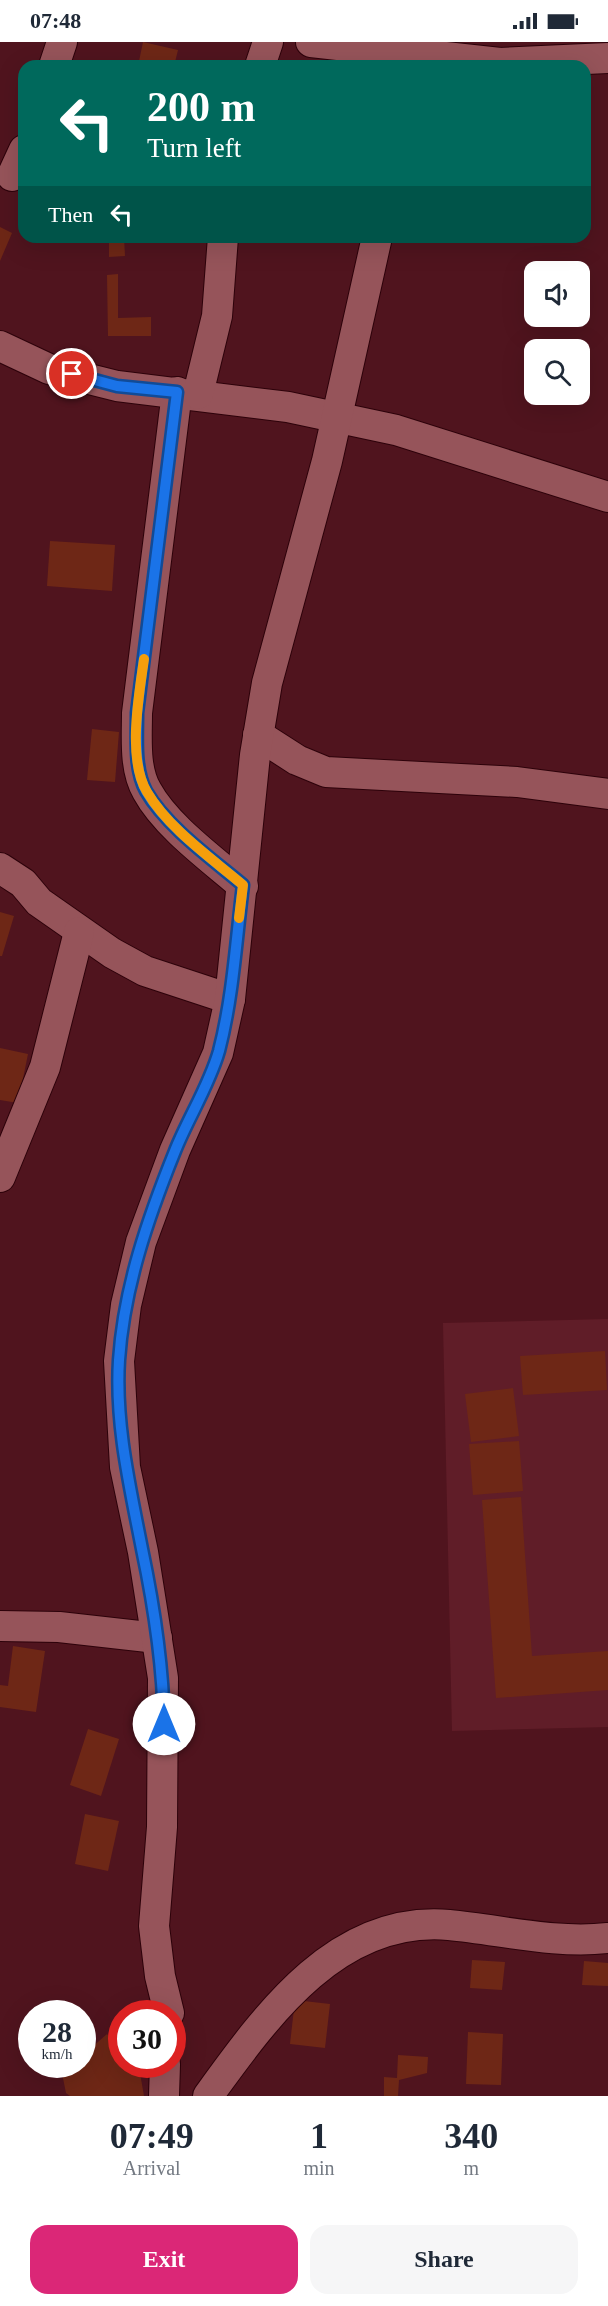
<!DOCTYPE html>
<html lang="en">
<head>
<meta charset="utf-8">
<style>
	:root { --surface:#fff; --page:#f6f6f7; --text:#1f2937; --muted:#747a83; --accent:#db2777 }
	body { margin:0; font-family:"Times New Roman",serif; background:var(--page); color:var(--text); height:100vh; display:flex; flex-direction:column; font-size:22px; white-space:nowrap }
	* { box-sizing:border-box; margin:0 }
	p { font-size:20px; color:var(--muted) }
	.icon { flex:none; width:33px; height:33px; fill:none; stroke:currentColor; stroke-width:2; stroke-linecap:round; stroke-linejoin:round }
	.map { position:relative; height:2054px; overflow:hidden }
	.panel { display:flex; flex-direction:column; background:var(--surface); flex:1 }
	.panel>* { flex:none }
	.top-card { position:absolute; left:18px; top:18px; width:573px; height:183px; border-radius:18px; box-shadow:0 6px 24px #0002; background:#00695c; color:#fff; overflow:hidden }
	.controls { position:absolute; left:524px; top:219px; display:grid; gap:12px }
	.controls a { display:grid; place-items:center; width:66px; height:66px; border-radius:12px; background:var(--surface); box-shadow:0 6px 24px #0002; font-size:30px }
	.speed { position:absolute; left:18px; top:1958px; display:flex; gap:12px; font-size:30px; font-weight:700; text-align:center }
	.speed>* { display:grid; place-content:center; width:78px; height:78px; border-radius:50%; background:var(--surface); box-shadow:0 6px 24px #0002; line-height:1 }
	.speed small { font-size:15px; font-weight:400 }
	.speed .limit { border:9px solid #d22; background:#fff; color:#111 }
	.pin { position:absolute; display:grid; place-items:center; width:51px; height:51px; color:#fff; margin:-26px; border:3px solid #fff; border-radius:50%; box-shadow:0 2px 6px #0007 }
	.me { position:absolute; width:66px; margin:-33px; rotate:0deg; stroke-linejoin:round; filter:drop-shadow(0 0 4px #0008) }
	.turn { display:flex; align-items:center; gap:21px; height:126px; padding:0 30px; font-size:27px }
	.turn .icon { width:78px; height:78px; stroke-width:2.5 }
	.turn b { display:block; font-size:42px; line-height:51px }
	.then { display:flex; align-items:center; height:57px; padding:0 30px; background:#0003; gap:12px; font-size:22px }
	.eta { display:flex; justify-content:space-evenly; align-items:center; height:102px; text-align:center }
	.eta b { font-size:36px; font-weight:700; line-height:42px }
	.button { display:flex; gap:12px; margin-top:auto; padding:12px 30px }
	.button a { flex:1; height:69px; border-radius:18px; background:var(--accent); color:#fff; font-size:24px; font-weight:700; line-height:69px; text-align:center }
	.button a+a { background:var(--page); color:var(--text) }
	.status { display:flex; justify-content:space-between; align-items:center; height:42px; padding:0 30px; background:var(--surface); direction:ltr }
	.status svg { height:16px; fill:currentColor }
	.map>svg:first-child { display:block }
	.built { fill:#601d28 }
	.building { fill:#6e2716 }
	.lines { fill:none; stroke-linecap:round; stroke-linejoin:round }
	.minor-casing { stroke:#2d020a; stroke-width:32 }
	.minor { stroke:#96545a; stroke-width:30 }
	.route-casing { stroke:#114b97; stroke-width:15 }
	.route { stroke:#1a73e8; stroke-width:10 }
	.slow { stroke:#f59e0b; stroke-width:10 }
</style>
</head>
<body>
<div class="status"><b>07:48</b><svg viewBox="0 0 49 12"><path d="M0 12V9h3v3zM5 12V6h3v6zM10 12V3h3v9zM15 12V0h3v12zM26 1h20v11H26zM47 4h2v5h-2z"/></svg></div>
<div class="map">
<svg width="608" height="2054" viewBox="0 0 608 2054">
	<rect width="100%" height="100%" fill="#50141e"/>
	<polygon class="built" points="608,1277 608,1685 452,1689 443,1281"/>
	<g class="building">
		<polygon points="143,0 178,8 174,24 138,24"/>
		<polygon points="0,185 12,191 0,219"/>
		<polygon points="109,195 124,195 125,214 109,215"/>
		<polygon points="118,232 118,276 151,275 151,294 108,294 107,233"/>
		<polygon points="50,499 115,503 112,549 47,544"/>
		<polygon points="92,687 119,690 115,740 87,738"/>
		<polygon points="0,870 14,874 2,914 0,914"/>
		<polygon points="0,1006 28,1012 18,1061 0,1058"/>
		<polygon points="605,1309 607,1348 523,1353 520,1314"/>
		<polygon points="513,1346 519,1394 471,1400 465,1352"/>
		<polygon points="519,1399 523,1449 473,1453 469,1402"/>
		<polygon points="521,1455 532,1614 608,1609 608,1648 496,1656 482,1458"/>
		<polygon points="13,1604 45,1609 36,1670 0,1665 0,1643 8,1644"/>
		<polygon points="88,1687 119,1697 101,1754 70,1743"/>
		<polygon points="85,1772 119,1779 108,1829 75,1822"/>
		<polygon points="472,1918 505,1920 502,1948 470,1946"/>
		<polygon points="584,1919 608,1921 608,1944 582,1943"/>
		<polygon points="295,1958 330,1962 325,2006 290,2002"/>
		<polygon points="468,1990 503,1992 501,2043 466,2042"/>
		<polygon points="107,1992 122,2009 122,2022 133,2022 140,2031 144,2054 70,2054 66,2051 62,2031 73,2022 82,2022 82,2014"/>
		<polygon points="398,2013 428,2015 427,2031 399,2038 398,2054 384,2054 384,2035 397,2036"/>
	</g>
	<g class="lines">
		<defs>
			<g id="minor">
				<polyline points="311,0 500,21 608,16"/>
				<polyline points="54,24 62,0"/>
				<polyline points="260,24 268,0"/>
				<polyline points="12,134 24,108"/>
				<polyline points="0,304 49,327 117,344 288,365 396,388 608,455"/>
				<path d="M177 350 137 671C137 696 134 727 147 749 166 784 212 817 243 844"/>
				<polyline points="198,352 217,274 223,195"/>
				<polyline points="258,693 297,718 326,730 517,740 608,752"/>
				<polyline points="0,826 23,841 39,860 112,911 145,929 230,957"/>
				<polyline points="0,1135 45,1025 79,890"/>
				<polyline points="0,1584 59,1585 157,1596"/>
				<polyline points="169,1971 160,1934 154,1884 162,1785 163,1636 143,1510 125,1425 119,1319 126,1263 141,1200 175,1108 218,1011 230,957 255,713 267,641 327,419 377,195"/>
				<polyline points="164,2054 165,2022"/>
				<path d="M208 2054C266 1974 337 1873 449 1883 502 1888 555 1902 608 1896"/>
			</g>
		</defs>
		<use href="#minor" class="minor-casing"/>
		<use href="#minor" class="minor"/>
	</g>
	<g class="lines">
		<defs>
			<path id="route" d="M72 332 117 344 177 350 137 671C137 696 134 727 146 749 166 784 212 817 243 843 236 899 233 955 219 1009 209 1044 188 1076 175 1109 148 1176 124 1245 119 1318 115 1382 130 1445 142 1507 154 1564 163 1623 164 1682"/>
		</defs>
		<use href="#route" class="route-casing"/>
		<use href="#route" class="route"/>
		<path class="slow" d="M144 617C139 653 127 717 147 750 169 787 210 815 243 843L239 876"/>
	</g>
</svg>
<div class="controls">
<a><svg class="icon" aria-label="sound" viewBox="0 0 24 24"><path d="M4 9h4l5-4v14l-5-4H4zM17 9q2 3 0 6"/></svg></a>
<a><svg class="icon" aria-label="search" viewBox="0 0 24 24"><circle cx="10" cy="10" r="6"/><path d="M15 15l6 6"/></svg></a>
</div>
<div class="speed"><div>28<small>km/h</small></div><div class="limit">30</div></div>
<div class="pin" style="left:72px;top:332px;background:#d93025"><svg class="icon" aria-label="arrive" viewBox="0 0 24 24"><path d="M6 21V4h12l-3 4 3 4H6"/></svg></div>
<svg class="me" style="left:164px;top:1682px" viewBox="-20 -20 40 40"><circle r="19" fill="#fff"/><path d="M0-13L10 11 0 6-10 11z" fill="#1a73e8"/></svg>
<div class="top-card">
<div class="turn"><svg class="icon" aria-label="left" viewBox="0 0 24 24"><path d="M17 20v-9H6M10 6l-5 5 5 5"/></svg><div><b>200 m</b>Turn left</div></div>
<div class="then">Then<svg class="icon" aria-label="left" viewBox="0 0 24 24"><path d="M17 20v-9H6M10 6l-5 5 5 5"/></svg></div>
</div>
</div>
<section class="panel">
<div class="eta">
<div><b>07:49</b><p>Arrival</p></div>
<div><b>1</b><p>min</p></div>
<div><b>340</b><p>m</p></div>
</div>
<div class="button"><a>Exit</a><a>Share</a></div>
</section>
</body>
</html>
